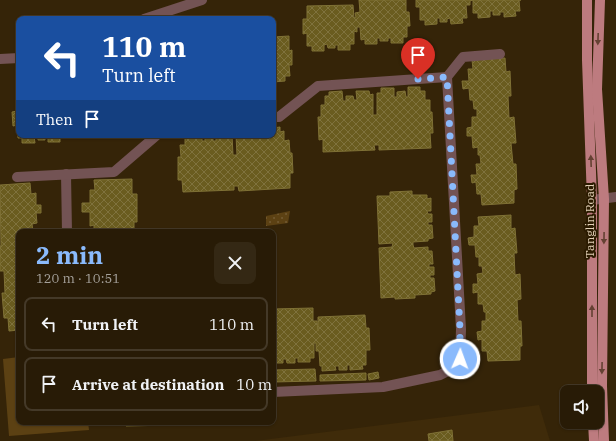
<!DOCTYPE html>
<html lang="en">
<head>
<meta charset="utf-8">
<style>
	:root { --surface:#281b06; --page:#342814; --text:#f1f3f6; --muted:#a5a19b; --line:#443928; --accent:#8abafc }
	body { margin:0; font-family:"IBM Plex Serif",serif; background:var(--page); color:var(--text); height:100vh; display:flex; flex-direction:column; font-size:15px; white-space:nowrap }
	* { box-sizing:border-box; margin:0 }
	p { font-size:13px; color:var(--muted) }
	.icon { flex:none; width:22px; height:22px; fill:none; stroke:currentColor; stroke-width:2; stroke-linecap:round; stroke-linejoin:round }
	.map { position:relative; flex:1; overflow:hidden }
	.drawer { position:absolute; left:16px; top:229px; width:260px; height:196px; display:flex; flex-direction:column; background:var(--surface); border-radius:8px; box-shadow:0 1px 3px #0004,0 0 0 1px var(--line) }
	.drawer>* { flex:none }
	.top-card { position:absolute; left:16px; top:16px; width:260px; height:122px; border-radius:8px; box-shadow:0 1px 3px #0004,0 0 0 1px var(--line); background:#1a4fa0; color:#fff; overflow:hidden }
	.buttons { position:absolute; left:560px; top:385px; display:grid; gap:8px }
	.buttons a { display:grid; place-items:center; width:44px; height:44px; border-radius:8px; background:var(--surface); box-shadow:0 1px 3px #0004,0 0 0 1px var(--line); font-size:20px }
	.pin { position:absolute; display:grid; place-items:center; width:34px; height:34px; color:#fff; margin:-41px -17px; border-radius:50% 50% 50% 0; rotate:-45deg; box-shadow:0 0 4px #0007 }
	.pin .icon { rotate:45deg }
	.me { position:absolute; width:44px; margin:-22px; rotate:2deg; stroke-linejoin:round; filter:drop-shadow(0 0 3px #0008) }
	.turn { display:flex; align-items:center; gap:14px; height:84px; padding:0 20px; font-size:18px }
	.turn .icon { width:52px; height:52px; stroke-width:2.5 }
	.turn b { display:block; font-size:28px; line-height:34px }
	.then { display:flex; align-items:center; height:38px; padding:0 20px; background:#0003; gap:8px; font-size:15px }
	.round { display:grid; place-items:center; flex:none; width:42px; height:42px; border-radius:8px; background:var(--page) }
	.overview { display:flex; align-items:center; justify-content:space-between; height:68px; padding:0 20px }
	h1 { font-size:24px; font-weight:800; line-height:30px; color:var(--accent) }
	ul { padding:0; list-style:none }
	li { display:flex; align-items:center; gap:12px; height:54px; margin:0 8px 6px; padding:0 12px; border:2px solid var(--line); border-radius:8px }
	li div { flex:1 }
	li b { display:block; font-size:15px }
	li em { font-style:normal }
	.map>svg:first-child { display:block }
	.built { fill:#3f2b0a }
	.park { fill:url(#park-dots) }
	.pitch { fill:#5c4113 }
	.building { fill:url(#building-cross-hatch); stroke:#7f7135 }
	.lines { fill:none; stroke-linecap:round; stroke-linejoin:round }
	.minor { stroke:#735354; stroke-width:10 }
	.major { stroke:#bd7b7f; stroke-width:10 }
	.oneway { fill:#654133 }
	.route { stroke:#8abafc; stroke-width:7; stroke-dasharray:0 12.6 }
	.labels { text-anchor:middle; stroke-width:4; stroke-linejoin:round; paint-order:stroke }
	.street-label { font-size:12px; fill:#e3d1b7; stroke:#2b1b00 }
</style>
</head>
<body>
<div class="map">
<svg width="616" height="441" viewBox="0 0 616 441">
	<defs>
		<pattern id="park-dots" width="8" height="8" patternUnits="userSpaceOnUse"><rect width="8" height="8" fill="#5c4113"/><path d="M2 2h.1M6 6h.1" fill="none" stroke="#735b33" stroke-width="1.8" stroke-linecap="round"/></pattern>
		<pattern id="building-cross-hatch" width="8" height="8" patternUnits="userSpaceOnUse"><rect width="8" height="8" fill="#6a5c1f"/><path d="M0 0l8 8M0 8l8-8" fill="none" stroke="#7f723d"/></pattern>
	</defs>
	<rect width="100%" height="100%" fill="#352408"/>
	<polygon class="built" points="539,405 550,441 255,441"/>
	<polygon class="park" points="290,211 288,223 266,226 266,216"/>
	<polygon class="pitch" points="19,357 19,422 88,422 89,430 9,436 3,359"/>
	<g class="building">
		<polygon points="359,0 406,0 406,12 409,12 410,26 407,26 407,37 403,37 403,43 391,43 391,38 388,38 388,41 380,41 380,38 377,38 377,44 365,44 365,39 361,40 360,27 357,27 357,32 354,31 354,44 350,44 350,50 338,50 338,45 335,45 335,48 328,48 327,44 324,45 324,51 312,51 312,46 307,46 307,33 303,34 303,19 307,19 307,6 353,5 354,18 356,17 355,13 360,12"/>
		<polygon points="416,0 521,0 519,0 520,11 515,11 516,16 504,17 504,12 500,12 500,15 493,15 493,11 490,11 490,17 478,18 478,13 473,13 473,0 470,1 470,5 466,5 467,18 462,18 463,23 451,24 450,18 447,19 447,22 440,22 440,18 437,18 437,24 425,25 425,20 420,20 420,7 416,7"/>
		<polygon points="289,36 289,51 292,50 292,65 289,65 290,76 285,76 285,81 273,82 273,37"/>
		<polygon points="505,58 506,72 510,71 511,96 508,96 509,118 514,117 516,143 511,143 513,164 516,164 517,189 514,190 514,203 482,205 481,194 477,194 476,182 472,183 471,175 477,175 476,164 481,164 480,155 478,155 478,147 473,148 472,136 467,136 467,128 472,127 472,117 477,117 477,109 474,109 473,100 470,100 469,88 463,89 462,81 469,81 468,69 473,69 472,60"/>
		<polygon points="408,87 420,87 420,91 425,91 425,100 430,100 430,112 432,112 433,133 430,133 431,148 379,150 379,145 374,145 375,150 323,152 323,139 319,140 318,117 321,117 321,105 325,105 325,96 329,96 329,92 342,91 343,101 346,101 346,96 353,96 354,100 357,100 356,91 369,91 370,95 373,94 373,115 377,115 377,93 381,93 381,88 394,88 394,97 397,97 397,92 405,91 406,97 408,97"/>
		<polygon points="19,98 19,135 64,135 60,136 60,142 48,142 48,137 45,137 45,140 38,140 38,137 34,136 35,143 22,143 22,138 18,138 17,125 13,126 12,112 17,111 16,99"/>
		<polygon points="280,127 280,132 284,131 284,141 289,140 290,153 292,153 293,173 290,173 290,188 239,191 238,186 234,186 234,190 183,192 182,180 178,180 178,157 181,157 180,145 185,145 185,137 188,137 188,135 202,135 202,141 205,141 205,136 213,136 213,141 216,141 216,135 232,135 233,155 237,155 236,135 253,135 253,138 256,138 256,135 265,135 265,138 268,138 267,135 273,135 273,128"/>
		<polygon points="132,179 132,194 137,194 137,222 134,222 134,232 94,232 94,225 90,226 90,212 82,212 82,203 90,203 90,190 95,190 94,180"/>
		<polygon points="30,183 31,194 36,193 36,205 41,205 41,213 36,213 37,223 32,224 33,232 19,232 19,330 9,331 8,318 4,318 2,293 5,293 4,271 0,271 0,246 1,246 0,185"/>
		<polygon points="412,191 412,195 427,195 427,199 431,198 431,211 427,211 428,214 432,214 432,222 428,222 428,225 432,225 433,238 428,239 428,241 413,242 413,245 414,248 428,247 428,251 432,251 433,264 429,264 429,267 434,267 434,275 430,275 430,278 434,278 435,291 431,292 431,294 415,295 415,298 395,299 395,297 381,298 379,248 392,247 393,243 379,244 377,196 390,196 390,192"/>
		<polygon points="511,215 511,229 515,228 517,253 514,253 515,275 520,274 521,299 517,300 518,321 521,321 522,346 520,346 520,360 488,361 487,351 482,351 482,339 478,340 477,332 482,331 482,321 486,321 486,312 484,312 483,304 478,304 478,292 473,293 473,284 478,284 477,274 483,273 482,266 479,266 479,257 476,257 475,245 469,245 468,238 474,237 474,226 479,226 478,217"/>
		<polygon points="313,308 313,321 317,321 318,331 318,317 365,315 366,328 369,328 370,350 366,350 366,365 362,365 363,369 350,370 350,365 347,365 347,370 339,370 339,366 335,366 336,370 322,371 322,366 320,366 319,351 316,351 316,343 314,343 314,358 310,358 310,362 298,362 298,358 295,358 295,363 287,363 286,359 283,359 283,363 273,363 273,309"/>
		<polygon points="315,369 316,381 273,382 273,370"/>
		<polygon points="378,372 379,378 369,380 368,374"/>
		<polygon points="366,373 366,380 320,381 320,375"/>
		<polygon points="126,422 171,422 171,425 126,426"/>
		<polygon points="452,430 453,441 429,441 428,434"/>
	</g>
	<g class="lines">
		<g class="minor">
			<polyline points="144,19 202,0"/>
			<polyline points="0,59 19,58"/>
			<polyline points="273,117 279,117 318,86 447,77"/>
			<polyline points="66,174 67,232"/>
			<polyline points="17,177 114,172 157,135"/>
			<polyline points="592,200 616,197"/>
			<polyline points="273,392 383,387 440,375 452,369 460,359 461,329 447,77 463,57 500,54"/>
		</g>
		<g class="major">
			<polyline points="587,0 587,60 592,200 592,392"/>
			<polyline points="600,0 597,89 604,199 602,386 604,441"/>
			<polyline points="593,422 594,441"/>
		</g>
	</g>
	<defs><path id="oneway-solid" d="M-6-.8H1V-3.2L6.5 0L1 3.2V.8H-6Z"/></defs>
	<g class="oneway">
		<use href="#oneway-solid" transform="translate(598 39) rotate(92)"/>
		<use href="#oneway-solid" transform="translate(591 161) rotate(-92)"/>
		<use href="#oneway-solid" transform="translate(604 238) rotate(91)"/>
		<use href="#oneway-solid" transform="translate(592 311) rotate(-90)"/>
		<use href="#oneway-solid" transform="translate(602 368) rotate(91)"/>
	</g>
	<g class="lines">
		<polyline class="route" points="418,79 447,77 460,329 460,359"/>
	</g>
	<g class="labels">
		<g class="street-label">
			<text transform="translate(590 221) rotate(-90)" y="4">Tanglin Road</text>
		</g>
	</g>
</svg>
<div class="buttons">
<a><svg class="icon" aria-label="sound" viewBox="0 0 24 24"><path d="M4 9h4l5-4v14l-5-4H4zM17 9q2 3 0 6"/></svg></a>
</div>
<div class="pin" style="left:418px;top:79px;background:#d93025"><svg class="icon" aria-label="arrive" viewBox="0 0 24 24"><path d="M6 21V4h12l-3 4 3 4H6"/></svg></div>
<svg class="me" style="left:460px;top:359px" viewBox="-20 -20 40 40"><circle r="17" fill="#8abafc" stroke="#fff" stroke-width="3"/><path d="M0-11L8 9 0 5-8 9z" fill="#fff"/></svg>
<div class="top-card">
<div class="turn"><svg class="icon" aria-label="left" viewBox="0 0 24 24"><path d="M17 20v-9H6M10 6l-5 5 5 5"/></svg><div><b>110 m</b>Turn left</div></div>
<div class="then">Then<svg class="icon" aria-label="arrive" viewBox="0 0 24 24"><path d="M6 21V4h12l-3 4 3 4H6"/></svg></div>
</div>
<section class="drawer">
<div class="overview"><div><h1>2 min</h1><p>120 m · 10:51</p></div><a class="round"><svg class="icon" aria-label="close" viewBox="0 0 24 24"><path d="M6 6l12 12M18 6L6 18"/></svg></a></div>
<ul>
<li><svg class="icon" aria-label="left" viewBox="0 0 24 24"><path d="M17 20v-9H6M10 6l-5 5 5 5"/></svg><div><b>Turn left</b></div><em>110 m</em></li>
<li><svg class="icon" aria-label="arrive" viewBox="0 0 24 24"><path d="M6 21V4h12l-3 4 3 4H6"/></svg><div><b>Arrive at destination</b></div><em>10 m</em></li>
</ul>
</section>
</div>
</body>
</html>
